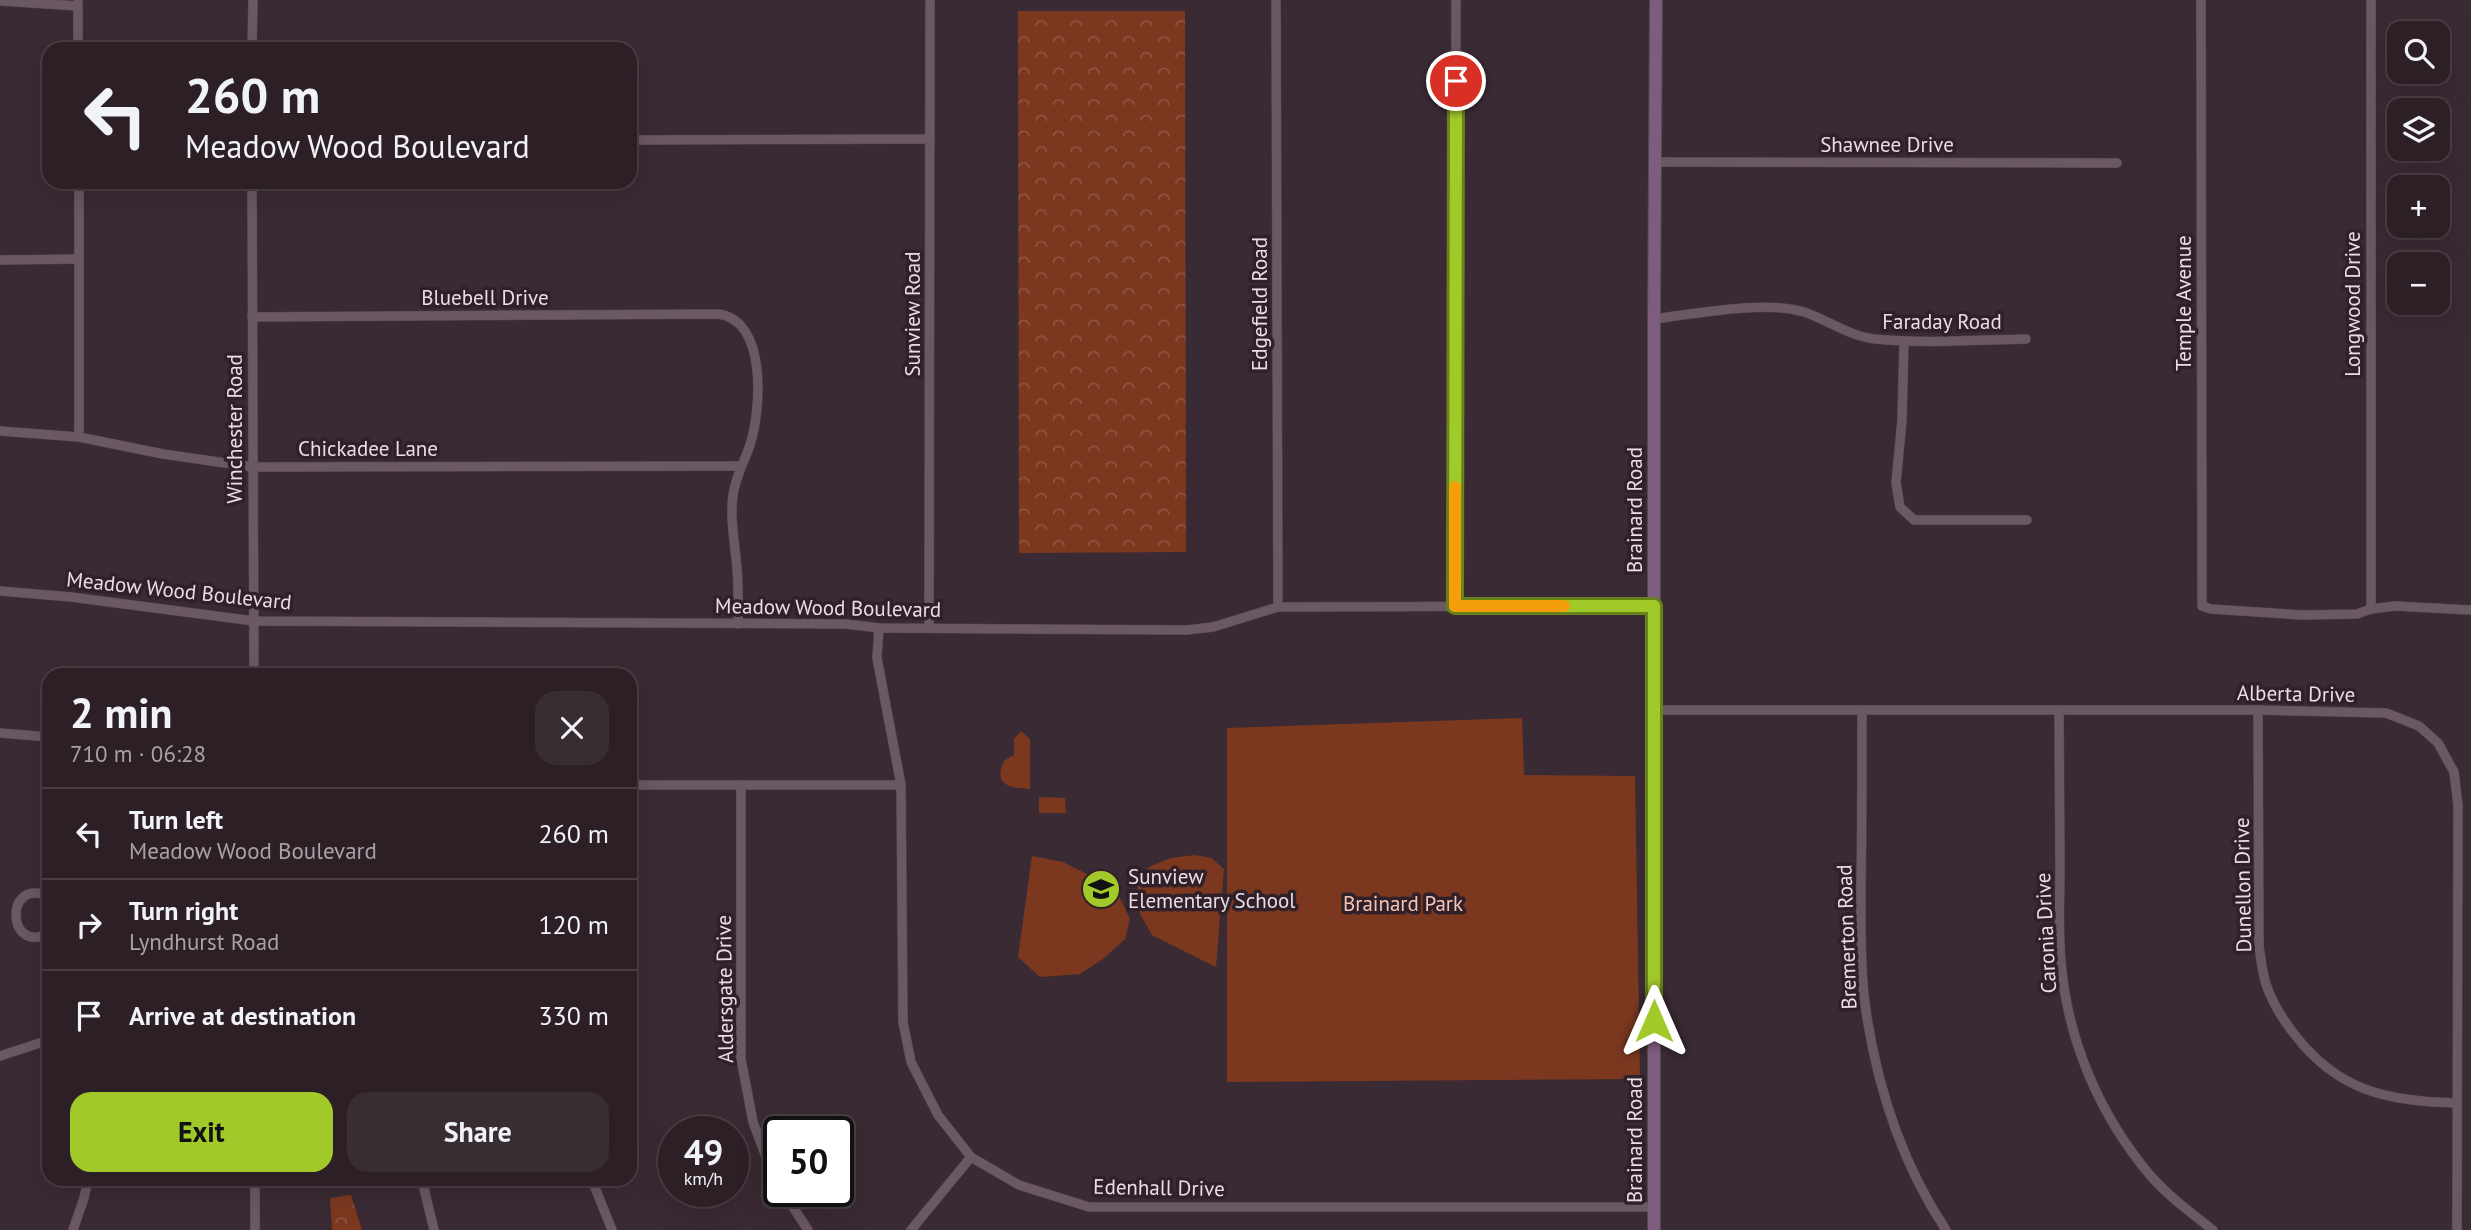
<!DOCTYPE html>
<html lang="en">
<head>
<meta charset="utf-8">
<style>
	:root { --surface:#2c2026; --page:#382d32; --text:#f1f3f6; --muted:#a6a3a7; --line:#483e43; --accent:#a1c929 }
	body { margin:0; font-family:"PT Sans",sans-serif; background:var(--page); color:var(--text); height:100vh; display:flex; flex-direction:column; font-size:26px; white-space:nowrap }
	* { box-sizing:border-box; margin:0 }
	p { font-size:23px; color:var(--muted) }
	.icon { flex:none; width:38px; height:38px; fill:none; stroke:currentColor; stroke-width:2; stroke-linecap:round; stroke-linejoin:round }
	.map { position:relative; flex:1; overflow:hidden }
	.side { position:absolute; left:42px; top:668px; width:595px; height:518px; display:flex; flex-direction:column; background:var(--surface); border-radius:21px; box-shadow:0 7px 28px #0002,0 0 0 2px var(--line) }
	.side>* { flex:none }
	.banner { position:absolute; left:42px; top:42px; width:595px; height:147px; border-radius:21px; box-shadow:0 7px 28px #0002,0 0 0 2px var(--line); background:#2c2026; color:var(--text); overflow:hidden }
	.tools { position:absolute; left:2387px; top:21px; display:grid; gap:14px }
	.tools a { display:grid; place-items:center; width:63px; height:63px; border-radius:14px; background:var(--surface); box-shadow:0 7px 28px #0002,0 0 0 2px var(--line); font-size:35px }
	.speed { position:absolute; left:658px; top:1116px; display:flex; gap:14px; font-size:35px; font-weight:700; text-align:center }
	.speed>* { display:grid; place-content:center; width:91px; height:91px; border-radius:50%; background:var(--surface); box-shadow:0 7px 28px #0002,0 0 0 2px var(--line); line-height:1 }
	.speed small { font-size:18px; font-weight:400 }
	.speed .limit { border:4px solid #111; border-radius:10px; background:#fff; color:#111 }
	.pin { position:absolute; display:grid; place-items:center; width:60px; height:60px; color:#fff; margin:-30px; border:4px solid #fff; border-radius:50%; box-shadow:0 2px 7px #0007 }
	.me { position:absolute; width:77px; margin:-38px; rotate:0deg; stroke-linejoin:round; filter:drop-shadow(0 0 5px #0008) }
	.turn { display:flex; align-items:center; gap:24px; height:147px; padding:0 28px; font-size:32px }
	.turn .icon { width:91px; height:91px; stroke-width:2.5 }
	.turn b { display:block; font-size:49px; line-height:60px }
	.round { display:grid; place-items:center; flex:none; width:74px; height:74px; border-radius:21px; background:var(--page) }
	.overview { display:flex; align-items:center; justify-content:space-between; height:119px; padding:0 28px }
	h1 { font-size:42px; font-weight:600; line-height:52px }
	.cta { display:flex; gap:14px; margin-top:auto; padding:14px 28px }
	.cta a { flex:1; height:80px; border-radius:21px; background:var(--accent); color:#111; font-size:28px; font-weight:600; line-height:80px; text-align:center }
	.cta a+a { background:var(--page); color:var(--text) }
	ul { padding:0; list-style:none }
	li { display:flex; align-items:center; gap:21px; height:91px; padding:0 28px; border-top:2px solid var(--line) }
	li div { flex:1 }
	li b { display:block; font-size:26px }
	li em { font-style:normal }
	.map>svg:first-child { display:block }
	.green { fill:#7b381f }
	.forest { fill:url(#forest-crowns) }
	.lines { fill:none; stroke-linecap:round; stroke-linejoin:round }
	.street-casing { stroke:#54474e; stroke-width:10 }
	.secondary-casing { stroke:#54474e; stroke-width:14 }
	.street { stroke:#6a5862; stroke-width:9 }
	.secondary { stroke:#7d5c7e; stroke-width:12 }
	.route-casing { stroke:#69831b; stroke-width:18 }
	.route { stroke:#a1c929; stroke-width:12 }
	.slow { stroke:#f59e0b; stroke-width:12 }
	.labels { text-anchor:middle; stroke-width:7; stroke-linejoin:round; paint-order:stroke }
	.street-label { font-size:21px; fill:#e8dee3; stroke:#2f2029 }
	.poi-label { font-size:21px; fill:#e8dee3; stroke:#2f2029; text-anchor:start }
	.park-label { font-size:21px; fill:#f8c5b3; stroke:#2f2029 }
</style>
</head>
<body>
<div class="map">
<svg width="2471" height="1230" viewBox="0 0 2471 1230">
	<defs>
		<pattern id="forest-crowns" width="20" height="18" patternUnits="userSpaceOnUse" patternTransform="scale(1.75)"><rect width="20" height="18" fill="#7b381f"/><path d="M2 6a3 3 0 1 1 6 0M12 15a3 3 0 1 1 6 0" fill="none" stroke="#8e543f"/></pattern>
	</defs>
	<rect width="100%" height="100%" fill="#3a2a33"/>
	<g class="green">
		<polygon points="1522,718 1524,775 1635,776 1640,1079 1227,1082 1227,728"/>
		<path d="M1021 731 1030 739V789C1011 789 991 784 1005 760L1014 755V739Z"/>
		<polygon points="1039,797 1065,798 1066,813 1039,813"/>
		<polygon points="1195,855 1211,858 1224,869 1216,967 1152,935 1140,914 1137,882 1142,873 1151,866 1171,858"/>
		<polygon points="1032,856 1063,862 1115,888 1130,919 1125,939 1103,959 1080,974 1040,977 1018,957"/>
	</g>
	<g class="forest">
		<polygon points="1018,11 1185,11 1186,552 1019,553"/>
		<polygon points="351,1195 362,1230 332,1230 330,1198"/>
	</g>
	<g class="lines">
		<defs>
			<g id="street">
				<polyline points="1276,0 1278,607"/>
				<polyline points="2201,0 2202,606 2211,609 2302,615 2357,614 2371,609 2394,606 2471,610"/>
				<polyline points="0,1 78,6"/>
				<polyline points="78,2 78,49"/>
				<polyline points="252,49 253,0"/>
				<polyline points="630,140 930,139"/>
				<polyline points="1656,162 2117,163"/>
				<polyline points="79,182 79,437"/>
				<polyline points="252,182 254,676"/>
				<polyline points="0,260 79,259"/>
				<path d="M252 317 718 314C768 320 761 411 750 445 744 463 736 475 733 495 730 517 734 538 736 559 739 581 738 603 738 624"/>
				<path d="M1654 319C1694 314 1766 300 1804 312 1828 320 1849 336 1875 339 1924 344 1976 340 2026 339"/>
				<polyline points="1904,341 1902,420 1896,483 1900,507 1914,520 2027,520"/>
				<polyline points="0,431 79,437 163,454 253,467 740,466"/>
				<polyline points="0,591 71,597 254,621 846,624 879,628 1187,630 1213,627 1278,607 1654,606"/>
				<polyline points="1455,606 1456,0"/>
				<polyline points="2371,609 2371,0"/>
				<polyline points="879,628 877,658 901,785 903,1022 911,1062 938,1115 971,1157 1019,1185 1089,1207 1654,1207"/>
				<polyline points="929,628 930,0"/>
				<polyline points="1654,710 2258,710 2386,713 2419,726 2438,743 2454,772 2458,805 2457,1230"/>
				<path d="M2258 710 2259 946C2261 958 2262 972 2266 984 2272 1002 2283 1020 2295 1035 2339 1092 2388 1101 2457 1103"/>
				<path d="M1862 711C1862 769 1862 827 1861 886 1861 930 1860 974 1867 1018 1879 1092 1904 1167 1946 1230"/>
				<path d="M2059 711C2059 762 2060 814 2060 865 2060 897 2058 929 2061 961 2067 1039 2099 1114 2149 1174 2167 1195 2191 1213 2213 1230"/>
				<polyline points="0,733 49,737"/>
				<polyline points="630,785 901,785"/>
				<polyline points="741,785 741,1059 753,1122 774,1178 779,1186"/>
				<path d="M49 897C4 875 6 956 49 933"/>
				<polyline points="0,1056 49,1040"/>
				<polyline points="255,1180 255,1230"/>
				<polyline points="422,1180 434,1230"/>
				<polyline points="592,1180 612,1230"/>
				<polyline points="783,1192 808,1230"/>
				<polyline points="73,1230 84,1198 88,1180"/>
				<polyline points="911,1230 971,1157"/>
			</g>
			<polyline id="secondary" points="1654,1230 1654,319 1656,0"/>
		</defs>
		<use href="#street" class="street-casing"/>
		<use href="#secondary" class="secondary-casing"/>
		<use href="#street" class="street"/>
		<use href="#secondary" class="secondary"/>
	</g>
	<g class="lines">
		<defs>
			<polyline id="route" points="1456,81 1455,606 1654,606 1654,1021"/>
		</defs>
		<use href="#route" class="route-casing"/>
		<use href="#route" class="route"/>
		<polyline class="slow" points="1455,487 1455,606 1564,606"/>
	</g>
	<defs>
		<symbol id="school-disc" viewBox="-11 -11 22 22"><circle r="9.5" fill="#a1c929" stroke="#2f2029"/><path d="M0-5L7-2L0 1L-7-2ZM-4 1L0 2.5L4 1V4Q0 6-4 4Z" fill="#111"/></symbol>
	</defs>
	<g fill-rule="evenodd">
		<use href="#school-disc" x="1079" y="867" width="44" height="44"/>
	</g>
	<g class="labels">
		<g class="street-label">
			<text x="1887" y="152">Shawnee Drive</text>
			<text x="485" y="305">Bluebell Drive</text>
			<text transform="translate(2184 303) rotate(-90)" y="7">Temple Avenue</text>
			<text transform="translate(1260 304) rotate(-90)" y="7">Edgefield Road</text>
			<text transform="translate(2353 304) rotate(-90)" y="7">Longwood Drive</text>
			<text transform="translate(913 314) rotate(-90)" y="7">Sunview Road</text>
			<text x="1942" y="329">Faraday Road</text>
			<text transform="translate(235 429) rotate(-90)" y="7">Winchester Road</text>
			<text x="368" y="456">Chickadee Lane</text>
			<text transform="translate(1635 510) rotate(-90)" y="7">Brainard Road</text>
			<text transform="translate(179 591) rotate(6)" y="7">Meadow Wood Boulevard</text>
			<text transform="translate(828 608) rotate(1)" y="7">Meadow Wood Boulevard</text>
			<text transform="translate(2296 694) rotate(1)" y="7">Alberta Drive</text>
			<text transform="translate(2243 885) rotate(-91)" y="7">Dunellon Drive</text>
			<text transform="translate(2046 933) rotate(-93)" y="7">Caronia Drive</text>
			<text transform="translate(1847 937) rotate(-92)" y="7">Bremerton Road</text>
			<text transform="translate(725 989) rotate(-91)" y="7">Aldersgate Drive</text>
			<text transform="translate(1635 1140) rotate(-90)" y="7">Brainard Road</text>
			<text transform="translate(1159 1188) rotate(1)" y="7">Edenhall Drive</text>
		</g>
		<g class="poi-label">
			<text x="1128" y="884">Sunview<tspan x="1128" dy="24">Elementary School</tspan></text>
		</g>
		<g class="park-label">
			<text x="1403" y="911">Brainard Park</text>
		</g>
	</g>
</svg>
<div class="tools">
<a><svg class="icon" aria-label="search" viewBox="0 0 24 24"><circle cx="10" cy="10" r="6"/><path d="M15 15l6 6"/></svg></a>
<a><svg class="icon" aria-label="layers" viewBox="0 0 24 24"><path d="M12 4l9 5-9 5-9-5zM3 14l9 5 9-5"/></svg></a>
<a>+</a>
<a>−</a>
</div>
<div class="speed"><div>49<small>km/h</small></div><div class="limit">50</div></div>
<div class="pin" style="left:1456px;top:81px;background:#d93025"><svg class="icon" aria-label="arrive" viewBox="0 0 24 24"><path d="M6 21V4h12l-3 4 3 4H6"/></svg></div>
<svg class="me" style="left:1654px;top:1021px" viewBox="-20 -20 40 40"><path d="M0-17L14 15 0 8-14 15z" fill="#a1c929" stroke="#fff" stroke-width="4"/></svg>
<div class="banner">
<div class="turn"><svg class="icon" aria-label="left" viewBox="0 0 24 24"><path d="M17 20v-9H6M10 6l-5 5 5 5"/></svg><div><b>260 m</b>Meadow Wood Boulevard</div></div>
</div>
<section class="side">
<div class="overview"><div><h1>2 min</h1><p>710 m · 06:28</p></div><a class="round"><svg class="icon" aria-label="close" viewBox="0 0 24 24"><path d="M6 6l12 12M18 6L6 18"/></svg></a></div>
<ul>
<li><svg class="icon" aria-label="left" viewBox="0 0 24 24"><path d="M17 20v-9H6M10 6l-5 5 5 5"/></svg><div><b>Turn left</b><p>Meadow Wood Boulevard</p></div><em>260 m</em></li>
<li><svg class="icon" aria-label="right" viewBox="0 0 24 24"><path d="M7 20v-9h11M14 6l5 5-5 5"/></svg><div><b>Turn right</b><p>Lyndhurst Road</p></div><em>120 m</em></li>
<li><svg class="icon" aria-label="arrive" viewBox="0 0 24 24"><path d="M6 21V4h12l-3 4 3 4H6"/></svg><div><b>Arrive at destination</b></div><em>330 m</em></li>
</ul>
<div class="cta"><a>Exit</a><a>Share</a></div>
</section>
</div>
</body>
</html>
